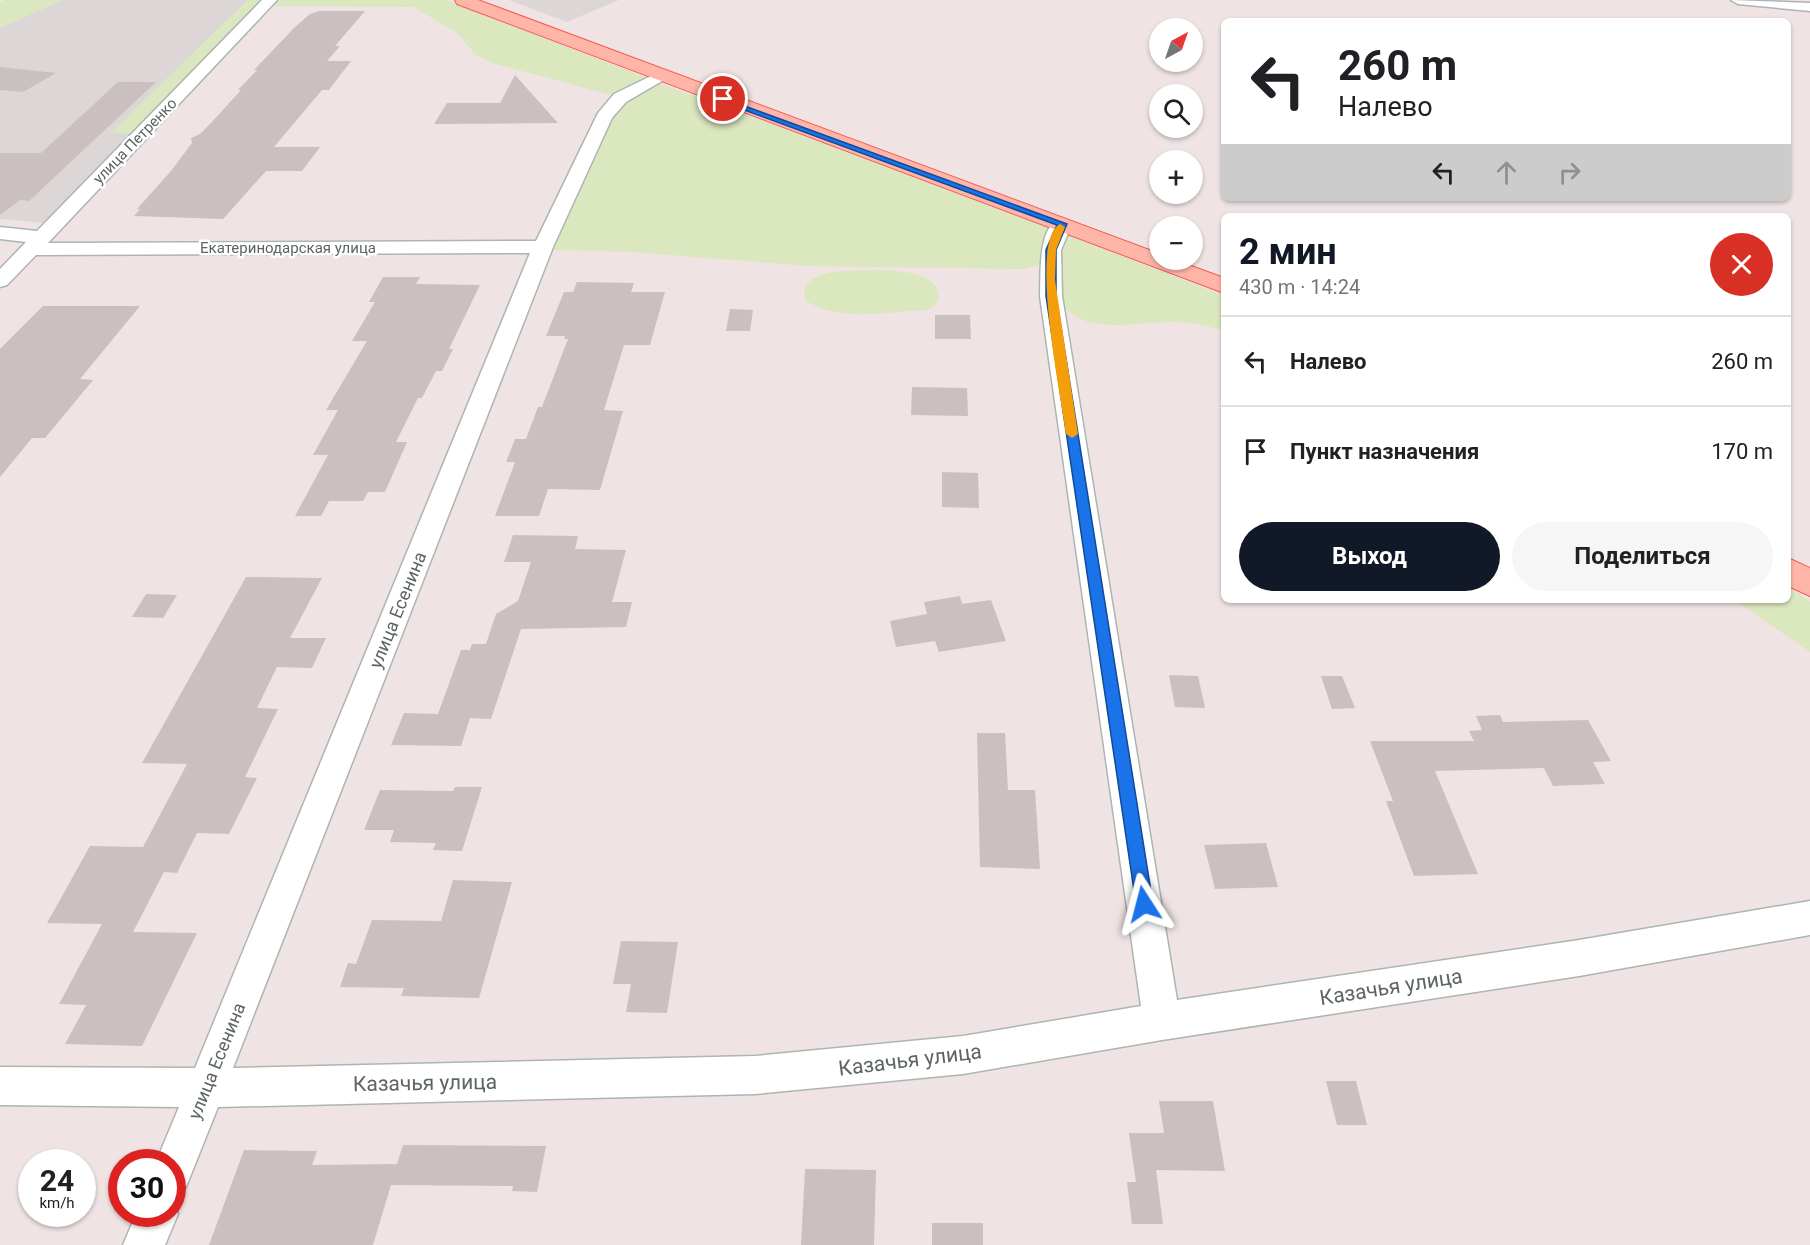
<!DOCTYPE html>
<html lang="ru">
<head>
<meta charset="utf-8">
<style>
	:root { --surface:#fff; --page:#f6f6f6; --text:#202124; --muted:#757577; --line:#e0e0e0; --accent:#111827 }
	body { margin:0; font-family:Roboto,sans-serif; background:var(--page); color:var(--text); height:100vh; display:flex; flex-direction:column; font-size:22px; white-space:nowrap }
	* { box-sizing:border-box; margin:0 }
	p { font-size:20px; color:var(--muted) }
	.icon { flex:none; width:33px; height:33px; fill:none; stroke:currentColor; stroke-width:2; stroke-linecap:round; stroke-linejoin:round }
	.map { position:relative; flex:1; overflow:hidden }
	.side { position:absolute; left:1221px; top:213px; width:570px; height:390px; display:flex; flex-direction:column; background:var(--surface); border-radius:9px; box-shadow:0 2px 4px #0004 }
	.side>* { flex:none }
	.guide { position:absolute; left:1221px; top:18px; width:570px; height:183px; border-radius:9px; box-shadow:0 2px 4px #0004; background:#fff; color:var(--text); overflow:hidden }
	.needle { width:39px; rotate:40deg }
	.tools { position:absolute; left:1149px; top:18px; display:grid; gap:12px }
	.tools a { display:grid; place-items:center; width:54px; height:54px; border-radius:50%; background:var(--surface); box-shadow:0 2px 4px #0004; font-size:30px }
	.speed { position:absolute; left:18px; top:1149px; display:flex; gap:12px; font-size:30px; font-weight:700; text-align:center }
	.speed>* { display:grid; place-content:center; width:78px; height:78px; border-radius:50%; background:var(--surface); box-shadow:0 2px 4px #0004; line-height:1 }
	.speed small { font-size:15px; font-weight:400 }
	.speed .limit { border:9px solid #d22; background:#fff; color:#111 }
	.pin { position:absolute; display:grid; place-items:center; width:51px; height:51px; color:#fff; margin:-26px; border:3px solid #fff; border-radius:50%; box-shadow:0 2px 6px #0007 }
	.me { position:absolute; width:66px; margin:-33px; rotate:351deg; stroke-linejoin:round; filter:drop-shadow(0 0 4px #0008) }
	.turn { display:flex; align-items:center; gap:21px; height:126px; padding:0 18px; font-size:27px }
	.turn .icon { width:78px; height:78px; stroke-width:2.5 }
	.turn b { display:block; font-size:42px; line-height:51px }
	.lanes { display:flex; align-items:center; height:57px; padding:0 18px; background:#0003; justify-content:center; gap:30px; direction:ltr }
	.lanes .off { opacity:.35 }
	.round { display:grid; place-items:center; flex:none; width:63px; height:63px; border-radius:32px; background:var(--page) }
	.headline { display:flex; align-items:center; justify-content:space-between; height:102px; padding:0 18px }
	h1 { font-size:36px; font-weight:700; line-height:45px; color:var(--accent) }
	.cta { display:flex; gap:12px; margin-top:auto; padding:12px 18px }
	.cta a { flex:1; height:69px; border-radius:36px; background:var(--accent); color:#fff; font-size:24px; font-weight:700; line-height:69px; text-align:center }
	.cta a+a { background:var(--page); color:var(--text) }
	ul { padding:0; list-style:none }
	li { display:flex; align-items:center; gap:18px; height:90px; padding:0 18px; border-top:2px solid var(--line) }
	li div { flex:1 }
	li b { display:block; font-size:22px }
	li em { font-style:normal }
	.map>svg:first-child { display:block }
	.industrial { fill:#ddd6d6 }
	.green { fill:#dbe7bf }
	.building { fill:#cac0c0 }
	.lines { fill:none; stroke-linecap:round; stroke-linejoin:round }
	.minor-casing { stroke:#adb4b4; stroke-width:3 }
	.primary-casing { stroke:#f75a55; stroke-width:2 }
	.minor { fill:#fff; fill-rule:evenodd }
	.primary { fill:#ffb5a8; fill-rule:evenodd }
	.route { fill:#1a73e8; stroke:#114b97; stroke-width:1.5 }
	.slow { fill:#f59e0b }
	.labels { text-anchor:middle; stroke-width:5; stroke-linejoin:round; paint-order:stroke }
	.far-street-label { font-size:15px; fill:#5c6564; stroke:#fff }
	.street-label { font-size:18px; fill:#5c6564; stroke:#fff }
	.near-street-label { font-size:21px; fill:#5c6564; stroke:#fff }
</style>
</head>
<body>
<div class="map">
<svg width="1810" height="1245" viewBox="0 0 1810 1245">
	<rect width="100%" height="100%" fill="#efe4e3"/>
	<g class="industrial">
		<polygon points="62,0 248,0 112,132 132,133 45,223 0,219 0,28"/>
		<polygon points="509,0 619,0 567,22"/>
	</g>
	<g class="green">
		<polygon points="5,0 62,0 0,28 0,2"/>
		<polygon points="248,0 264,0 132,133 111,133"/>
		<polygon points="277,0 447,0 647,78 615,96 492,63 475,54 456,32 413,7 272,6"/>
		<polygon points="659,83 1051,227 1041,264 1024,269 807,266 632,252 553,250 554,243 618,106"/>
		<path d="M1069 235 1224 296V331C1208 326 1191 322 1174 322 1140 321 1084 337 1061 303L1060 239Z"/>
		<path d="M846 271C867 270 934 265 938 293 940 303 934 307 926 310 886 312 841 322 806 301 797 277 828 271 846 271Z"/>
		<polygon points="1788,587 1810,601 1810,652 1734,600 1788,600"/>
	</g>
	<g class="building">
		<polygon points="319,11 365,11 335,46 340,46 327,61 351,61 329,90 322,90 274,147 320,147 302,171 266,171 223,219 134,216 140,209 137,209 171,171 192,143 191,138 200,134 210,124 241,90 238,90 257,70 254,70 295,27 310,14"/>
		<polygon points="0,67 56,73 23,92 0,90"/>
		<polygon points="515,75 558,123 434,124 447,103 500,103"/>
		<polygon points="118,82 156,82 29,201 20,200 0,215 0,153 41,153"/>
		<polygon points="383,277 420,277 416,284 480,285 449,349 453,349 442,371 436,371 422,398 418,398 396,442 407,442 385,492 368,492 363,501 329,501 321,516 295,516 328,455 313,455 338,410 326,410 367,341 352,341 375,302 369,302"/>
		<polygon points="577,282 634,283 631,292 665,292 650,345 624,345 604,410 623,411 600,490 548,489 539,516 495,516 515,462 506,462 515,439 526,439 538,407 542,407 568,339 564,339 565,336 546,336 564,292 573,292"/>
		<polygon points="43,306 140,306 80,379 93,380 45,438 32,438 0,477 0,349"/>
		<polygon points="730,309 753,310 750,331 726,331"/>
		<polygon points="935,315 970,315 971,339 935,339"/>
		<polygon points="912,387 967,388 968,416 911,415"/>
		<polygon points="942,472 978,473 979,508 942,507"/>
		<polygon points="513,535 578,536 575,549 626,550 612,602 632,602 626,627 521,629 491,719 470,718 461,746 391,745 404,713 438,714 461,650 470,650 472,644 486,644 496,614 518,601 531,562 504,562"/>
		<polygon points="246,577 322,578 290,638 326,638 312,668 277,667 257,708 278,709 245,777 257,778 229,834 197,833 177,873 164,872 133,932 197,933 142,1046 65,1044 86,1005 59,1004 102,924 47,923 90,846 143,847 187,764 142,763"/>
		<polygon points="146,594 177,595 163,618 132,617"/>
		<polygon points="960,596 962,604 991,600 1006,641 939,652 935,641 896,647 890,621 927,614 924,602"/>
		<polygon points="1169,675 1198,676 1205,708 1175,707"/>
		<polygon points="1321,676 1342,676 1355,708 1332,709"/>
		<polygon points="1500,715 1503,722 1588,720 1611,761 1593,762 1605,784 1553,786 1544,768 1435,771 1478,874 1414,876 1386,801 1393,801 1370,741 1474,741 1469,731 1482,730 1476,716"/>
		<polygon points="977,733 1005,733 1008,790 1035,790 1040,869 980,867"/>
		<polygon points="455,787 482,787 462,851 433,850 436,843 390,842 394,830 364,830 380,790 453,791"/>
		<polygon points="1266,843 1278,887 1215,889 1204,845"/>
		<polygon points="453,880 512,882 479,998 401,996 404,988 340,987 348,963 356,964 372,920 441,921"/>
		<polygon points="621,941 678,942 667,1013 626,1012 631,984 613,984"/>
		<polygon points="1326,1081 1356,1081 1367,1125 1337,1125"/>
		<polygon points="1159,1101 1213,1101 1225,1171 1156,1170 1163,1224 1132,1224 1127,1182 1136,1182 1129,1133 1164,1133"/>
		<polygon points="403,1145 546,1146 537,1192 512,1191 513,1186 391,1185 373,1245 209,1245 244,1150 317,1151 312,1165 397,1164"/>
		<polygon points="805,1169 876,1170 874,1245 801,1245"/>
		<rect x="932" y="1223" width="51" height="22"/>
	</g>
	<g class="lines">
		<defs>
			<g id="minor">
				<path d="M262 0H277L48 243 536 241 598 113 614 94 655 74H667L669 77 626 102 612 118 553 247 233 1068 755 1056 963 1036 1141 1006 1040 296C1041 276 1037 224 1062 218L1072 224 1061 250 1062 296 1177 1000 1579 940 1810 901V935L1579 976 1162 1040 963 1074 755 1094 218 1107 186 1187 172 1193V1162H156L179 1107 0 1105V1067L195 1068 530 253 36 255 7 285 0 287V269L26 242 0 239V227L37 231Z"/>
				<polygon points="1731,0 1810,3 1810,11 1738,4"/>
				<polygon points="172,1201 178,1214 165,1245 123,1245 136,1214 172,1214"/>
			</g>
			<g id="primary">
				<polygon points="455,0 478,0 1160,254 1160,260 1175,260 1224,278 1224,293 457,4"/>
				<polygon points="1788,558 1810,568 1810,596 1788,586"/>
			</g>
		</defs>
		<use href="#minor" class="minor-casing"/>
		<use href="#primary" class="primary-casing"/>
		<use href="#minor" class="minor"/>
		<use href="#primary" class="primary"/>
	</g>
	<polygon class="route" points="720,97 1067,224 1056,250 1056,296 1153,904 1150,910 1144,912 1138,910 1136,904 1046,296 1046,250 1057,225 720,101"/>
	<path class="slow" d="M1060 224 1065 227 1056 250 1055 280 1078 434 1072 438 1066 434C1062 401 1028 239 1060 224Z"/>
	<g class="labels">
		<g class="far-street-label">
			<text transform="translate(135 141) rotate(-46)" y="5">улица Петренко</text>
			<text x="288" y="253">Екатеринодарская улица</text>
		</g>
		<g class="street-label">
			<text transform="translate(398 610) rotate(-68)" y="6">улица Есенина</text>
			<text transform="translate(217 1061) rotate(-68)" y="6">улица Есенина</text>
		</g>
		<g class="near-street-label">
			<text transform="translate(1391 987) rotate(-9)" y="7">Казачья улица</text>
			<text transform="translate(910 1060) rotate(-7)" y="7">Казачья улица</text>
			<text transform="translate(425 1083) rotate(-1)" y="7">Казачья улица</text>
		</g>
	</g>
</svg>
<div class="tools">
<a><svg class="needle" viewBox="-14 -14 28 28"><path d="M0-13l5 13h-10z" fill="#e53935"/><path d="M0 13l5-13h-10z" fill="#757577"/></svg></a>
<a><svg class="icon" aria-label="search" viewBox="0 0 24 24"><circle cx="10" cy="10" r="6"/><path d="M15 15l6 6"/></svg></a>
<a>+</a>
<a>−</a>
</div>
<div class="speed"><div>24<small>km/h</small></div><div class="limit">30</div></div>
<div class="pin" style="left:723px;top:99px;background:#d93025"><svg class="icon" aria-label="arrive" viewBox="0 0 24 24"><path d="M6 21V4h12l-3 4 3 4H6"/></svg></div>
<svg class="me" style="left:1144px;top:904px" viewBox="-20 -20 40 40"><path d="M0-17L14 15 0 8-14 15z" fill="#1a73e8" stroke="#fff" stroke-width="4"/></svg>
<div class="guide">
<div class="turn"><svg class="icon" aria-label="left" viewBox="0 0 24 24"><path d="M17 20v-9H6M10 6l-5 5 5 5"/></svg><div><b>260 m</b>Налево</div></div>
<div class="lanes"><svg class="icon" aria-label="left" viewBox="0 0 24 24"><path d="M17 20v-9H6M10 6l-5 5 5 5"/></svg><svg class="icon off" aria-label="ahead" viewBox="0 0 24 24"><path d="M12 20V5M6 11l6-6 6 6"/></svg><svg class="icon off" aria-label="right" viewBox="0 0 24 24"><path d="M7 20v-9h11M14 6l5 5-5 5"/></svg></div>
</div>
<section class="side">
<div class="headline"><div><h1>2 мин</h1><p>430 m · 14:24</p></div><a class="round" style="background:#d93025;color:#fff"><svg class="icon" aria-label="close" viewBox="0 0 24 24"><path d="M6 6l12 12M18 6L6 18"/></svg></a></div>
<ul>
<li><svg class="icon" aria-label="left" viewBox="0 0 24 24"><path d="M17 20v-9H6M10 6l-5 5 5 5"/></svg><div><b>Налево</b></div><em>260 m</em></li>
<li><svg class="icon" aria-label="arrive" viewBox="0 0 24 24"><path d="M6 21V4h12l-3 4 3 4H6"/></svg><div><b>Пункт назначения</b></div><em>170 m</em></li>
</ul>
<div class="cta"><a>Выход</a><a>Поделиться</a></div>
</section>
</div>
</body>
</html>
